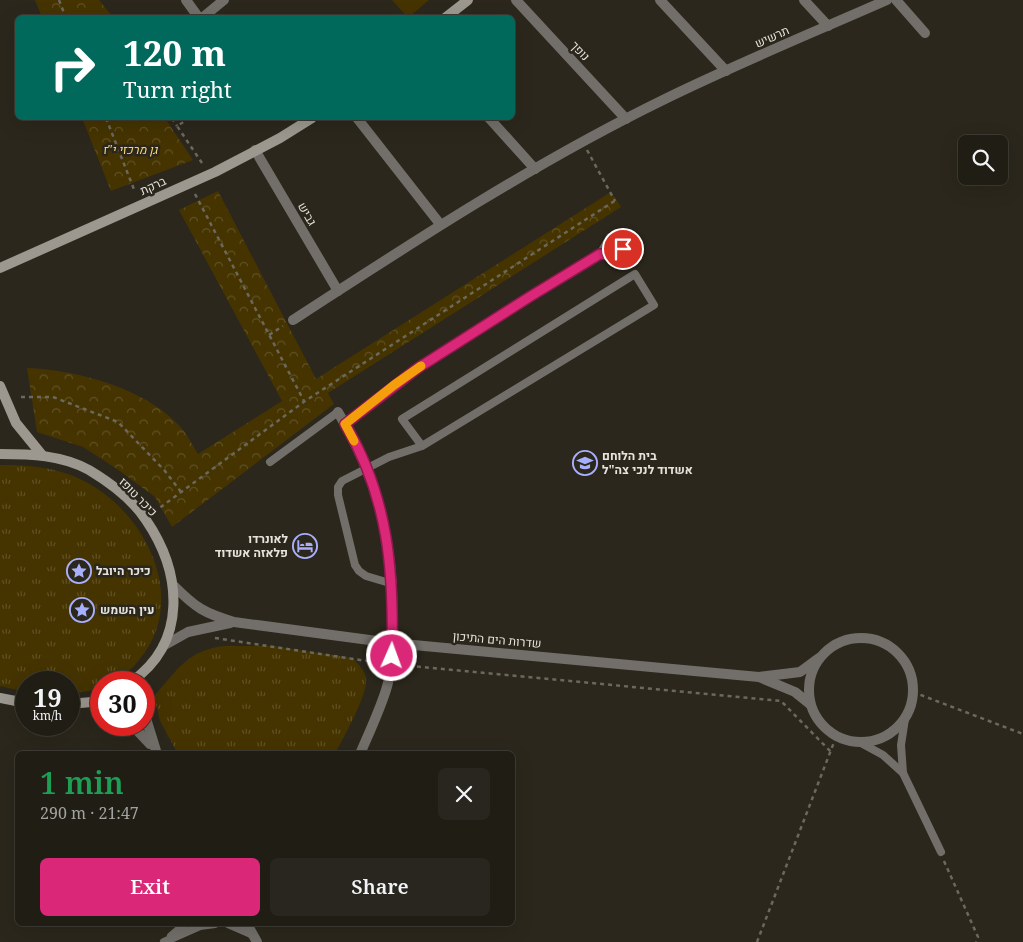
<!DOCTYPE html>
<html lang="en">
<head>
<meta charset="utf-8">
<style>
	:root { --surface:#201d15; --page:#28261e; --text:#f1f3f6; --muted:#a2a2a0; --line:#3d3b34; --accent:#db2777 }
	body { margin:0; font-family:"Noto Serif",Heebo,serif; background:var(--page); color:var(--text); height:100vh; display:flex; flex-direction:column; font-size:19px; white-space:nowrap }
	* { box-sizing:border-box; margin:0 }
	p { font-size:16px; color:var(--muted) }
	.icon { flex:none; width:28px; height:28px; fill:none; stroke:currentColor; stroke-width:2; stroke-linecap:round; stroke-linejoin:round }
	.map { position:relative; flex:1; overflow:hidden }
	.drawer { position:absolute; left:15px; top:751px; width:500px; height:175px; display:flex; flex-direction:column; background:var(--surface); border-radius:8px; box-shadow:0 5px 20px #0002,0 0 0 1px var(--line) }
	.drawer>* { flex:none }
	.banner { position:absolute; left:15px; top:15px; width:500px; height:105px; border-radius:8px; box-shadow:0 5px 20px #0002,0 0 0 1px var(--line); background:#00695c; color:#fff; overflow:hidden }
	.controls { position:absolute; left:958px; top:135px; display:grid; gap:10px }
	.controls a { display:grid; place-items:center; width:50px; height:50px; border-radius:8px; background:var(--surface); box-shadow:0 5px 20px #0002,0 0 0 1px var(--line); font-size:25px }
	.speed { position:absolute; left:15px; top:671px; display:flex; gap:10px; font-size:25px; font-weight:700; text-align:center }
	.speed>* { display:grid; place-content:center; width:65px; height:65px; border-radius:50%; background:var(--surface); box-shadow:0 5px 20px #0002,0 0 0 1px var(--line); line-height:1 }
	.speed small { font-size:12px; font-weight:400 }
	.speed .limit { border:8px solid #d22; background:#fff; color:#111 }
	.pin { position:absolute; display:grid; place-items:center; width:42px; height:42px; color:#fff; margin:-21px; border:2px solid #fff; border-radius:50%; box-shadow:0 1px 5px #0007 }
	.me { position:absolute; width:55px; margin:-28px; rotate:2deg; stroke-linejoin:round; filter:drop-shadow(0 0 4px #0008) }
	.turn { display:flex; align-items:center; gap:18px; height:105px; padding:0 25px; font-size:22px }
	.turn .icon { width:65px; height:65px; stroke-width:2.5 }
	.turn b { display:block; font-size:35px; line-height:42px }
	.round { display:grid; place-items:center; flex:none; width:52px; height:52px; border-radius:8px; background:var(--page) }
	.summary { display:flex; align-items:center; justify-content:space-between; height:85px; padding:0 25px }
	h1 { font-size:30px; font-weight:600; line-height:38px; color:#1e9e55 }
	.cta { display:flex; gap:10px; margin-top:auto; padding:10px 25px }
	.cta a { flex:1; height:58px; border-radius:8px; background:var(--accent); color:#fff; font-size:20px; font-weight:600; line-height:58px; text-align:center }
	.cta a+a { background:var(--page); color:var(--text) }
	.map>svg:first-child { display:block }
	.grass { fill:url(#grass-tufts) }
	.park { fill:url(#park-crowns) }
	.pitch { fill:#453400 }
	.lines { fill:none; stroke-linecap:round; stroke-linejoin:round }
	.path { stroke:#6b685e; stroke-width:2.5; stroke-dasharray:4 4; stroke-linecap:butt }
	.lane { stroke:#726f6a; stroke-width:8 }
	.street { stroke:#726f6a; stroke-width:10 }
	.secondary { stroke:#9c988f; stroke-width:10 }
	.route-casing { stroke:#8e194d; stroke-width:12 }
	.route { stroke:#db2777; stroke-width:9 }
	.slow { stroke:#f59e0b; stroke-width:9 }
	.labels { text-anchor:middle; stroke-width:5; stroke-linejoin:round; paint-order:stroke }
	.street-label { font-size:12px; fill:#e6e3dc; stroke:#2b271c }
	.park-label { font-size:12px; font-style:italic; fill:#fad67a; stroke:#2b271c }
	.poi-label { font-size:12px; font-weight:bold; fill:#e6e3dc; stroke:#2b271c; text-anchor:start }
</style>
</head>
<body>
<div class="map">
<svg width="1023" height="942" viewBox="0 0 1023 942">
	<defs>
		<pattern id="grass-tufts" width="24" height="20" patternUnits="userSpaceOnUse" patternTransform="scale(1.25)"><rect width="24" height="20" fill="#453400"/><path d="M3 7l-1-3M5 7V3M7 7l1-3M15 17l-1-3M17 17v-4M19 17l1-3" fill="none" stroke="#605125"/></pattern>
		<pattern id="park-crowns" width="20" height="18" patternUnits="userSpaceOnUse" patternTransform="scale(1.25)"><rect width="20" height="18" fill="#453400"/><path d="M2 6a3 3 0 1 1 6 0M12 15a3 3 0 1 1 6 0" fill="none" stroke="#605125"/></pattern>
	</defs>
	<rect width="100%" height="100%" fill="#2b271c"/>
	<g class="grass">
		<path d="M0 465C28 465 56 467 82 480 146 511 190 600 139 660 130 672 116 682 101 682V686L89 691 69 693V682H26V692L0 686Z"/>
		<path d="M224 646H273L353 658C358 665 367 672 366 681 366 698 343 738 335 754H178L160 721 154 696C178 670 186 651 224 646Z"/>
	</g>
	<g class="park">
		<polygon points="35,0 99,0 113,17 42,17"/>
		<polygon points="82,118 165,118 193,160 111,191"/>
		<path d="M218 191 316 379 611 192 621 207 328 393 334 404 172 527 155 497 117 469 83 447 37 432 27 368C78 370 150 389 184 431 189 438 193 446 198 454L282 401 179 210Z"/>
	</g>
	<polygon class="pitch" points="392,0 429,0 408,18"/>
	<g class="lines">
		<g class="path">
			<polyline points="59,0 66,18"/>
			<polyline points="106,118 135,192"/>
			<polyline points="172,118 177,126"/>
			<polyline points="190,118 177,126 202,163"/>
			<polyline points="587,150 615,201"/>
			<polyline points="195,194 304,401"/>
			<polyline points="269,335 283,326"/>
			<polyline points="21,397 53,397 118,422 165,471 181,492"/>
			<polyline points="154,512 305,401 616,200"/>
			<polyline points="215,638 380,663"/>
			<polyline points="401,665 781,701 831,752"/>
			<polyline points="913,692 1023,734"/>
			<polyline points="944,861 978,937 976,942"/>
			<polyline points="757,942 836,737"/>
		</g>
		<g class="lane">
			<polyline points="345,424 418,368 600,254 610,237 619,238 623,243 623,249 618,255 600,254"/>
			<polyline points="270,462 338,412"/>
			<polyline points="393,584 366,576 359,571 355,565 338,495 338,487 342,481 389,457 422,446 654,305 635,274 402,419 422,446"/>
			<polyline points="905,719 901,745 903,773 941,852"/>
			<polyline points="861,743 883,755 903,773"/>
			<polyline points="228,924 251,934"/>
			<polyline points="171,936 185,924"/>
			<polyline points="164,942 200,926 215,924"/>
		</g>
		<g class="street">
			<polyline points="186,0 199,18"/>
			<polyline points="516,0 626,119"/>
			<polyline points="660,0 726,71"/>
			<polyline points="804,0 828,26"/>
			<polyline points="896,0 925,33"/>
			<polyline points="202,18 224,0"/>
			<polyline points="357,118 440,224"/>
			<polyline points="489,118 535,169"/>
			<polyline points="255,150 338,291"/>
			<path d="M293 320C413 242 534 163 663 100 736 64 812 33 887 0"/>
			<path d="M338 412C379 481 396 550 392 630 392 650 392 671 386 690 379 712 369 733 360 754"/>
			<path d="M174 586C196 608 204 613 234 622L392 643 759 677 800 672 819 658"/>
			<circle cx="861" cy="690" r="52"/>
			<polyline points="163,646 188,632 230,623"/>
			<polyline points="759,677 795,692 810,704"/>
			<polyline points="92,702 101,706"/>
			<polyline points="144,712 157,754"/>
			<polyline points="132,725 150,744"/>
			<polyline points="247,924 257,942"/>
		</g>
		<g class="secondary">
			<polyline points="445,18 468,0"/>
			<polyline points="0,268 215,172 280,138 312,118"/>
			<polyline points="0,386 16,423 42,455"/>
			<path d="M0 454C30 454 62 455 89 470 109 482 133 500 146 520 182 573 188 642 131 682"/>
			<polyline points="0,698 26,703"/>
			<polyline points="69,704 92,702 101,698"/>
		</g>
	</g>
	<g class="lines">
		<defs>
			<path id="route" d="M392 656C394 572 389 498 345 424L418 368 531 296 600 254 618 255 623 249"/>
		</defs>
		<use href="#route" class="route-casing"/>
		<use href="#route" class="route"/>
		<polyline class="slow" points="354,441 345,424 394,385 421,366"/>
	</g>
	<defs>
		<symbol id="school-ring" viewBox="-11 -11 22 22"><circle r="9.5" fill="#2b271c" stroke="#a8b0fc" stroke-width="1.5"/><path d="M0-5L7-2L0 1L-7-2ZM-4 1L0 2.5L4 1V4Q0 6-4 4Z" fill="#a8b0fc"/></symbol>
		<symbol id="hotel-ring" viewBox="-11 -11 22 22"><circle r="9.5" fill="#2b271c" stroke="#a8b0fc" stroke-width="1.5"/><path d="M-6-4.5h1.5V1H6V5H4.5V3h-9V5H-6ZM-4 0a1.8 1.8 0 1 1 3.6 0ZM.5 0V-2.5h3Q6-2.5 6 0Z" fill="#a8b0fc"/></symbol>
		<symbol id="sight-ring" viewBox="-11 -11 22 22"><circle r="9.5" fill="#2b271c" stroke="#a8b0fc" stroke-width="1.5"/><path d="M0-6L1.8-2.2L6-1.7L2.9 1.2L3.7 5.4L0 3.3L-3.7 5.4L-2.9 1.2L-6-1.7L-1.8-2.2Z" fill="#a8b0fc"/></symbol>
	</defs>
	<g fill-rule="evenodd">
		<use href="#school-ring" x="571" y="449" width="28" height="28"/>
		<use href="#hotel-ring" x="291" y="532" width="28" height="28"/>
		<use href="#sight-ring" x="65" y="557" width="28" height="28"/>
		<use href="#sight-ring" x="68" y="596" width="28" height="28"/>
	</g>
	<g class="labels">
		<g class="street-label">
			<text transform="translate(772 37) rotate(-24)" y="4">תרשיש</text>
			<text transform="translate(580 51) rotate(47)" y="4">נופך</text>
			<text transform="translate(153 186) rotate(-25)" y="4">ברקת</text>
			<text transform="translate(307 214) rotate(60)" y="4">גביש</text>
			<text transform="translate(138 497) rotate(46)" y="4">כיכר טופז</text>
			<text transform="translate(497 640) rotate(5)" y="4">שדרות הים התיכון</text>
		</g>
		<g class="park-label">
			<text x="130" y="154">גן מרכזי י"ז</text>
		</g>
		<g class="poi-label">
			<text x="602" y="460">בית הלוחם<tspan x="602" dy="14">אשדוד לנכי צה"ל</tspan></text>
			<text x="288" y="543" text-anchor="end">לאונרדו<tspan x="288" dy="14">פלאזה אשדוד</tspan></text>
			<text x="96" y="575">כיכר היובל</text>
			<text x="100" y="614">עין השמש</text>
		</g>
	</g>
</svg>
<div class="controls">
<a><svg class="icon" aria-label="search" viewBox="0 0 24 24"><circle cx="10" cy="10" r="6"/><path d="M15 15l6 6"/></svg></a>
</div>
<div class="speed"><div>19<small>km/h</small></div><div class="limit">30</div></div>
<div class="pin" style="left:623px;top:249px;background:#d93025"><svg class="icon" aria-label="arrive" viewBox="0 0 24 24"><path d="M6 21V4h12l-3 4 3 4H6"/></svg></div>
<svg class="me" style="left:392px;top:656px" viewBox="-20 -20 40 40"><circle r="17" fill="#db2777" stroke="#fff" stroke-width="3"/><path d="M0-11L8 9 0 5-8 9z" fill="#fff"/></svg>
<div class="banner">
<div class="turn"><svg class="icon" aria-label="right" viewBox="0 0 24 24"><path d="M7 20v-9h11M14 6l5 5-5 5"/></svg><div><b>120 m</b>Turn right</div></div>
</div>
<section class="drawer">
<div class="summary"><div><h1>1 min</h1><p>290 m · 21:47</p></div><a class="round"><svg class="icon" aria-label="close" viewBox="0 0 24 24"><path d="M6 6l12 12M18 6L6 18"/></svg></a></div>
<div class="cta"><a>Exit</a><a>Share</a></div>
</section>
</div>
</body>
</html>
